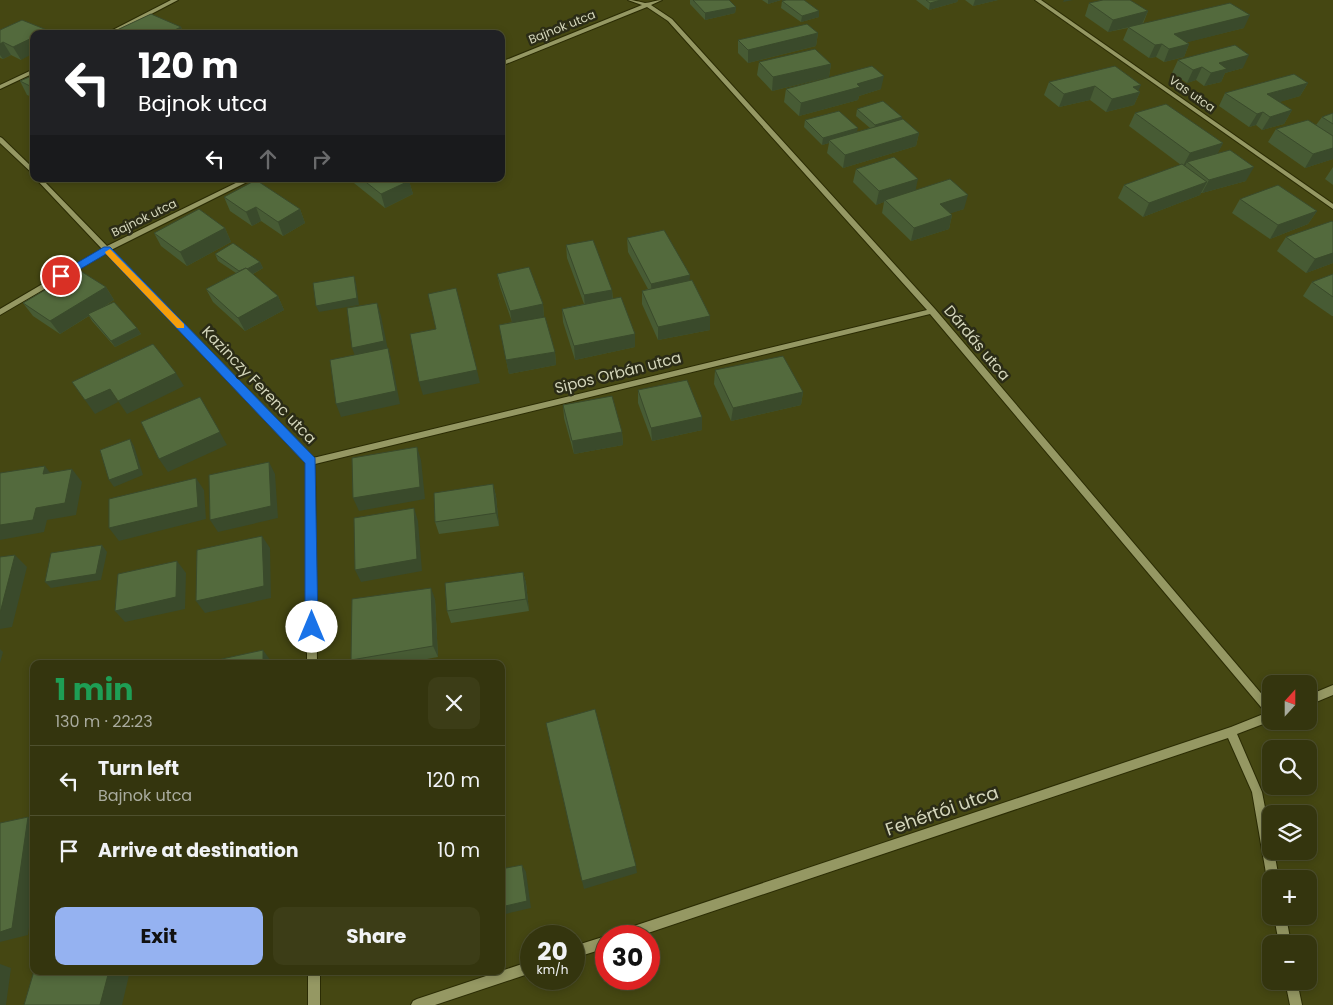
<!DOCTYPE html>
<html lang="en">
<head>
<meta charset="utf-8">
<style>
	:root { --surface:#34350e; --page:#3c3d17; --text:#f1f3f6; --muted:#a9ab9e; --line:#4e502e; --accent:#95b2f1 }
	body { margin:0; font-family:Poppins,sans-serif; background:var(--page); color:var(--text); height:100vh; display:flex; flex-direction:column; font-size:19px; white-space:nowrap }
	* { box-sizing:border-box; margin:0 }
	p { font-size:16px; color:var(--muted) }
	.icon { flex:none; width:28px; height:28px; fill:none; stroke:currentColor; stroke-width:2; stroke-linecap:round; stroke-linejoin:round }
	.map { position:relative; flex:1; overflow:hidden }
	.panel { position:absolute; left:30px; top:660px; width:475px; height:315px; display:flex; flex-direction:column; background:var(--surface); border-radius:10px; box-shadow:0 2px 8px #0003,0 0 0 1px var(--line) }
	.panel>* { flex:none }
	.top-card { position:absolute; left:30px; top:30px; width:475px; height:152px; border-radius:10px; box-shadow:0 2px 8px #0003,0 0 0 1px var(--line); background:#202124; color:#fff; overflow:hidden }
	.needle { width:32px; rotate:21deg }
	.buttons { position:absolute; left:1262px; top:675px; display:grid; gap:10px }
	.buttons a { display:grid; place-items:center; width:55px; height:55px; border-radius:10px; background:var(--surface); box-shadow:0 2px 8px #0003,0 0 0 1px var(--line); font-size:25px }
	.speed { position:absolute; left:520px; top:925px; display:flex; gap:10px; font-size:25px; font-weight:700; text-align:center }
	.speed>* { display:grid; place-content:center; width:65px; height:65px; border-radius:50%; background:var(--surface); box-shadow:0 2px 8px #0003,0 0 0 1px var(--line); line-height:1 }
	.speed small { font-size:12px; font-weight:400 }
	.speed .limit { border:8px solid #d22; background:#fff; color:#111 }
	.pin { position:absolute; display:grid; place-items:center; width:42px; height:42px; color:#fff; margin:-21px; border:2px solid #fff; border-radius:50%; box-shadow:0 1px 5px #0007 }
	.me { position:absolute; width:55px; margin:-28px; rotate:0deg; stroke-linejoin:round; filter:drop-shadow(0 0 4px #0008) }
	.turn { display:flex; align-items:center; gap:18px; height:105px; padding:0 25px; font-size:22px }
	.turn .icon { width:65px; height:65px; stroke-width:2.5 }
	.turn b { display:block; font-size:35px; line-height:42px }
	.lanes { display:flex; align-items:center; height:48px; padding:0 25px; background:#0003; justify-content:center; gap:25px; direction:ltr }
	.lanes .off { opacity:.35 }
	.round { display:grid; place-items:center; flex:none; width:52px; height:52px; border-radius:10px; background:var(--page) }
	.headline { display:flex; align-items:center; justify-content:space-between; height:85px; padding:0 25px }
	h1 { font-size:30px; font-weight:700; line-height:38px; color:#1e9e55 }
	.cta { display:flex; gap:10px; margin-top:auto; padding:10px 25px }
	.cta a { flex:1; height:58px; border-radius:10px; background:var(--accent); color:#111; font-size:20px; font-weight:700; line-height:58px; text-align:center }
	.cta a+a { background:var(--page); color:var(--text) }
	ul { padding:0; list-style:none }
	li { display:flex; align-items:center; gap:15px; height:70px; padding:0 25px; border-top:1px solid var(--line) }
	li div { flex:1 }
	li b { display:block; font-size:19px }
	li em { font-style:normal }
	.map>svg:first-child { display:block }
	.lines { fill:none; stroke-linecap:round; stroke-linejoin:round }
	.minor-casing { stroke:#2b2c04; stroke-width:2 }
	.minor { fill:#959863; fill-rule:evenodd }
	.wall { fill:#475b34 }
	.shaded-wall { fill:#3a4a2b }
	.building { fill:#536a3d; stroke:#3a4a2b }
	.route { fill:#1a73e8; stroke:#114b97 }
	.slow { fill:#f59e0b }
	.labels { text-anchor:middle; stroke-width:5; stroke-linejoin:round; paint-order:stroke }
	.far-street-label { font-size:12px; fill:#d4d6bb; stroke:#2b2c16 }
	.street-label { font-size:15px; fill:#d4d6bb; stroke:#2b2c16 }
	.near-street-label { font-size:18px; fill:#d4d6bb; stroke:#2b2c16 }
</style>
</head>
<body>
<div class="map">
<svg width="1333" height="1005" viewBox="0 0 1333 1005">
	<rect width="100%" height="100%" fill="#454712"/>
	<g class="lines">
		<defs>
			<g id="minor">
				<polygon points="171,0 178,0 113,34 105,34"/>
				<path d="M628 0C635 0 639 2 645 3 650 3 656 0 662 0L651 5 672 19 935 309 1271 705V721L1237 734 1262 792 1271 839V851H1274L1279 879H1271V884L1269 883 1267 879 1252 792 1228 738 639 936H616L618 932 622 930 1231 727 1266 713 930 314 315 464 317 664H307V463L106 253 0 315V309L102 249 36 179H42L107 246 244 179H252L251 180 111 250 313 458 927 310 668 21 647 7 501 66V62L642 5Z"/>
				<polygon points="1035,0 1041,0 1333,204 1333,209"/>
				<polygon points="34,69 34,73 0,89 0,85"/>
				<polygon points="0,137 2,138 34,169 34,175 0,143"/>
				<polygon points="1333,685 1333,695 1309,705 1309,695"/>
				<polygon points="1274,916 1286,916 1291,944 1279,944"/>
				<polygon points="606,936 606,948 574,958 574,946"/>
				<polygon points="531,961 531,973 435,1005 411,1005 413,1001 417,999"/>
				<rect x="308" y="971" width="12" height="34"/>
				<polygon points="1285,981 1297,981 1302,1005 1290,1005"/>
			</g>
		</defs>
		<use href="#minor" class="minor-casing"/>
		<use href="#minor" class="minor"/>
	</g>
	<g class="wall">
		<polygon points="690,0 729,0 736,7 735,13 705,20 690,4"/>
		<polygon points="762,0 781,0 768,4"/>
		<polygon points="916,0 958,0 957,2 929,10"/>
		<polygon points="965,0 998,0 973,6"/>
		<polygon points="782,1 819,17 801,22 781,8"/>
		<polygon points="1089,3 1148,11 1143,24 1244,28 1187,42 1189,44 1184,57 1164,62 1156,57 1149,58 1123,40 1128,28 1108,32 1085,16"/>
		<polygon points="22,20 21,60 11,55 3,59 0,58 0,30"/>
		<polygon points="181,27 184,34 119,34 117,30"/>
		<polygon points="818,33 816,46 748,63 738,53 738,40"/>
		<polygon points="1178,60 1243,68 1225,73 1221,82 1204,86 1196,80 1187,83 1172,73"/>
		<polygon points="759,62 831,64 829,77 772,91 757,75"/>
		<polygon points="34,75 34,98 27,95 20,81"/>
		<polygon points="1049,82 1139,91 1140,92 1134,105 1106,112 1090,100 1059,107 1044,95"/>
		<polygon points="1308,83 1300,96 1279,102 1292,110 1284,124 1262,130 1256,125 1249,127 1219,106 1225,93"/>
		<polygon points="786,89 881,89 859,96 858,100 799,116 784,102"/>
		<polygon points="857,109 902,119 919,133 916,146 843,168 827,153 829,143 822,145 804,127 805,120 857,132 870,128 856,116"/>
		<polygon points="1135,113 1223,143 1217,154 1246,181 1202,193 1201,193 1200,195 1143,217 1118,198 1124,185 1181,165 1129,126"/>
		<polygon points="1333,113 1333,159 1305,168 1268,142 1276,129 1316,125 1322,117"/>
		<polygon points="1333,167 1333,185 1325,179"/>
		<polygon points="856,169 916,190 964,209 950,213 952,215 949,229 911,241 882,213 884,202 876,205 853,182"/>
		<polygon points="349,179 406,179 409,181 413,194 385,208"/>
		<polygon points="224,197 300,209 305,223 283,236 261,221 252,226 230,211"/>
		<polygon points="1240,199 1317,211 1308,224 1270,239 1232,213"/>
		<polygon points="225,228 231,242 187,266 161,246 154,233"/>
		<polygon points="1286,237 1333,263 1306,273 1277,251"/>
		<polygon points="627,238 690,281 710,330 658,340 642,304 642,291 648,289 628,252"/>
		<polygon points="566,245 612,290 613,299 635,347 575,360 563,322 562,309 584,304 567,258"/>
		<polygon points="215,254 260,262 263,268 253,274 278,296 284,310 245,331 213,302 206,289 236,273 218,261"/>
		<polygon points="497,274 543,304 544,317 555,352 556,365 509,374 499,325 512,322 500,287"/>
		<polygon points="1333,274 1333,316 1332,316 1303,296 1312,282"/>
		<polygon points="106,287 114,300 104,307 137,328 141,334 115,347 92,321 89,316 60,334 33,316 23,303"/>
		<polygon points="715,370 803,392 801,405 731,421 714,384"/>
		<polygon points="638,390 702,417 702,430 652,441 638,403"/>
		<polygon points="563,405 622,432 623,445 574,454 564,418"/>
		<polygon points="493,484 496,496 499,526 439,534 435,522"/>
		<polygon points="523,572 526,583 529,611 451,623 447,611"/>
		<polygon points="435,599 438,657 399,664 353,664 351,660"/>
	</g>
	<g class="shaded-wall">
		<polygon points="768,0 781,0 768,4"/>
		<polygon points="941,0 958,0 957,2 929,10 930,3"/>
		<polygon points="975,0 998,0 973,6"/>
		<polygon points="1064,0 1073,0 1063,2"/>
		<polygon points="736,7 735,13 705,20 705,13"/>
		<polygon points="819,11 819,17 801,22 802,16"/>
		<polygon points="1148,11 1142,24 1108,32 1113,20"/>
		<polygon points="1250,15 1244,28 1169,47 1174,34"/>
		<polygon points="181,27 184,34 166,34"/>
		<polygon points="47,30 49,34 40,34"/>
		<polygon points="818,33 816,46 748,63 748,50"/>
		<polygon points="34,37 34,53 21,60 13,47"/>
		<polygon points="3,42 11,55 3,59 0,55 0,44"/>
		<polygon points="1162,44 1156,57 1149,58 1155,45"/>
		<polygon points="1189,44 1184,57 1164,62 1169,49"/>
		<polygon points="1249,55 1243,68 1225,73 1221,82 1204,86 1211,73 1219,63"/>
		<polygon points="831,64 829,77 772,91 773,77"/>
		<polygon points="1202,67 1196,80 1187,83 1193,70"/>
		<polygon points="884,76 881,89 859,96 858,100 799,116 801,103 857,84"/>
		<polygon points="1308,83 1300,96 1260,108 1267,94"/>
		<polygon points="1141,85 1138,92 1140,92 1134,105 1106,112 1112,99 1133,87"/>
		<polygon points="1095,86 1090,100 1059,107 1064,94"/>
		<polygon points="1292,110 1284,124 1262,130 1270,117"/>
		<polygon points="1263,112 1256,125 1249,127 1257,114"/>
		<polygon points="902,117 901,124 874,132 875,125"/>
		<polygon points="858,128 856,135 829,140 829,143 822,145 823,138"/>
		<polygon points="919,133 916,146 843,168 845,155"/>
		<polygon points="1223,143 1216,157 1187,162 1185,166 1183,166 1190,153"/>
		<polygon points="1333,148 1333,159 1305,168 1313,154"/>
		<polygon points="1254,167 1246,181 1202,193 1209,180"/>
		<polygon points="918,179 915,193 885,200 884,202 876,205 879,191"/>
		<polygon points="409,181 413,194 385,208 381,194"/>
		<polygon points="1207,182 1200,195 1143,217 1149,203"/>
		<polygon points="968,195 964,209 937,218 940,204"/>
		<polygon points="256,207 261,221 252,226 246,212"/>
		<polygon points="300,209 305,223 283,236 278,222"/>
		<polygon points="1317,211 1308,224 1270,239 1278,225"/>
		<polygon points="952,215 949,229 911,241 914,228"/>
		<polygon points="225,228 231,242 187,266 180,252"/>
		<polygon points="1333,253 1333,263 1306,273 1315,259"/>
		<polygon points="260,262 263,268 244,279 241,273"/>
		<polygon points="690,275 689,288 652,297 651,284"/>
		<polygon points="354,276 356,283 359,305 319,312 316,306"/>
		<polygon points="106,287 114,300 60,334 50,321"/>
		<polygon points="612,290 613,303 585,308 584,295"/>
		<polygon points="278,296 284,310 245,331 238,318"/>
		<polygon points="377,303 381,316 389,355 357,361 352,348"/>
		<polygon points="543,304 544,317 512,324 510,311"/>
		<polygon points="710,316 710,330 658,340 658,327"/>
		<polygon points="137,328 141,334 115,347 111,341"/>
		<polygon points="635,334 635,347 575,360 574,346"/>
		<polygon points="388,348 392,362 400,404 341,417 336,404"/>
		<polygon points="555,352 556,365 509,374 506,360"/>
		<polygon points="477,370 480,383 423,395 419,382"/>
		<polygon points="176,373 184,386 127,414 118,401"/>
		<polygon points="110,389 118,402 95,414 85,400"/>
		<polygon points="803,392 801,405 731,421 733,408"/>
		<polygon points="200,397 227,445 168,472 159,459"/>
		<polygon points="702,417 702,430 652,441 651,428"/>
		<polygon points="622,432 623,445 574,454 572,441"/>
		<polygon points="130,439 134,446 143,475 114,487 109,480"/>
		<polygon points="417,447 421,460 425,499 359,511 353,498"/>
		<polygon points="269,462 275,474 278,518 218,532 210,520"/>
		<polygon points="45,466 55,479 43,474"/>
		<polygon points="72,469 82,482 76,515 47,520 44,532 0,540 0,525 36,508"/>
		<polygon points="196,478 204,490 206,519 119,541 109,528"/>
		<polygon points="493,484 496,496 499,526 496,513"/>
		<polygon points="414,508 418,521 422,571 361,582 355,570"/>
		<polygon points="262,536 270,548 271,598 205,613 196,601"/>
		<polygon points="102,545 107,552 101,580 51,588 45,582"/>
		<polygon points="15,555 27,567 12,627 0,629 0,613"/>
		<polygon points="177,561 186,573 185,609 125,622 115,611"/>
		<polygon points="523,572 526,583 529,611 526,599"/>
		<polygon points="431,588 435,599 438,657 433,646"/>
		<polygon points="0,649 3,652 0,663"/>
		<polygon points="263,650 271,661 271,664 263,664"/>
		<polygon points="28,817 34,820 34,887 28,935 0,942 0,932"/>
		<polygon points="522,865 526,872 531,908 501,915 501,907"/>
		<polygon points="636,866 637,873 584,889 582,881"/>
		<polygon points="0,964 11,968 6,1005 0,1005"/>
		<polygon points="109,971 130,971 122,1005 100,1005"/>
	</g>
	<g class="building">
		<polygon points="693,0 729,0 736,7 705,13"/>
		<polygon points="786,0 804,0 819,11 802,16 782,1"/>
		<polygon points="926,0 941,0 930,3"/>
		<polygon points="1103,0 1130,0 1148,11 1113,20 1089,3"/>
		<polygon points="1230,3 1250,15 1174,34 1189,44 1169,49 1162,44 1155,45 1128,27"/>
		<polygon points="151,14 181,27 166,34 126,34 117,30"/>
		<polygon points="22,20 47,30 40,34 34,34 34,37 13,47 3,42 0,44 0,30"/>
		<polygon points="807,24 818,33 748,50 738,40"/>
		<polygon points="1235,45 1249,55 1219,63 1227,69 1211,73 1202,67 1193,70 1178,60"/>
		<polygon points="815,49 831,64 773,77 759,62"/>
		<polygon points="872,66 884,76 857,84 860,87 801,103 786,89"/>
		<polygon points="1115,66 1141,85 1133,87 1140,92 1112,99 1095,86 1064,94 1049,82"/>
		<polygon points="1294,74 1308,83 1267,94 1292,110 1270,117 1263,112 1257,114 1225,93"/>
		<polygon points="34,75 34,88 20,81"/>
		<polygon points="883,101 902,117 875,125 857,109"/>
		<polygon points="1166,104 1223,143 1190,153 1135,113"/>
		<polygon points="839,111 858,128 823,138 805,120"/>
		<polygon points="1333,113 1333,124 1322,117"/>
		<polygon points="903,119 919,133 845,155 829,140"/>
		<polygon points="1308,120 1333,136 1333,148 1313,154 1276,129"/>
		<polygon points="1230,150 1254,167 1209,180 1187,162"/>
		<polygon points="894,157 918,179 879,191 856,169"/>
		<polygon points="1182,164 1207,182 1149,203 1124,185"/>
		<polygon points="362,179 406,179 409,181 381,194"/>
		<polygon points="950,179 968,195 940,204 952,215 914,228 885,200"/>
		<polygon points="256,180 300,209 278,222 256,207 246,212 224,197"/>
		<polygon points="1278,185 1317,211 1278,225 1240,199"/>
		<polygon points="199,209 225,228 180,252 154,233"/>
		<polygon points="1332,221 1333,222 1333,253 1315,259 1286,237"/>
		<polygon points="664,230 690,275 651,284 627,238"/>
		<polygon points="593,240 612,290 584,295 566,245"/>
		<polygon points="233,243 260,262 247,269 246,268 239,271 215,254"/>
		<polygon points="529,267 543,304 510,311 497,274"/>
		<polygon points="246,268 278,296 238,318 206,289"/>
		<polygon points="79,270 106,287 50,321 23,303"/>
		<polygon points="1333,274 1333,297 1312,282"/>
		<polygon points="354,276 357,298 316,306 313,283"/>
		<polygon points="692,280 710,316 658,327 642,291"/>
		<polygon points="456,288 477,370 419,382 410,334 436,329 428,294"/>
		<polygon points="621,297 635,334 574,346 562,309"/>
		<polygon points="114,302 137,328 111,341 88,314"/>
		<polygon points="377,303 384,341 352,348 347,308"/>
		<polygon points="545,317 555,352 506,360 499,325"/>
		<polygon points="153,344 176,373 118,401 110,389 85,400 72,382"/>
		<polygon points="388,348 396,391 336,404 330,360"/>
		<polygon points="783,356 803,392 733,408 715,370"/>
		<polygon points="687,380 702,417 651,428 638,390"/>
		<polygon points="612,396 622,432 572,441 563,405"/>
		<polygon points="200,397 220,432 159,459 141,422"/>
		<polygon points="130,439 139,469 109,480 100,450"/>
		<polygon points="417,447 420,487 353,498 352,458"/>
		<polygon points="269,462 271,506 210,520 209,475"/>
		<polygon points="45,466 43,474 72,469 65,503 36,508 33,520 0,525 0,473"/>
		<polygon points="196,478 198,507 109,528 109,499"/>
		<polygon points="493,484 496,513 435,522 434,493"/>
		<polygon points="414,508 417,559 355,570 354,518"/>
		<polygon points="262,536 264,586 196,601 197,550"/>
		<polygon points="102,545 96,574 45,582 51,553"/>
		<polygon points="15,555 0,613 0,557"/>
		<polygon points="177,561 176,597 115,611 118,574"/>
		<polygon points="523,572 526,599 447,611 445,583"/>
		<polygon points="431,588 433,646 351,660 352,599"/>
		<polygon points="263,650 263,664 199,664"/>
		<polygon points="595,709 636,866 582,881 546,723"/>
		<polygon points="28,817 12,928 0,932 0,823"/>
		<polygon points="522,865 527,901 501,907 501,869"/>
		<polygon points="34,971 109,971 100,1005 24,1005"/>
	</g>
	<polygon class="route" points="104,247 110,247 315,458 318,627 316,631 312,633 305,627 305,463 106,254 65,278 58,278 58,274"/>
	<polygon class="slow" points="110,249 184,324 184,328 177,328 106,254 105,252"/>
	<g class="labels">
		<g class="far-street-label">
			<text transform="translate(562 27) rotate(-22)" y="4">Bajnok utca</text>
			<text transform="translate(1192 94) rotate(35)" y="4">Vas utca</text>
			<text transform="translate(144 218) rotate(-26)" y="4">Bajnok utca</text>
		</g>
		<g class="street-label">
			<text transform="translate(977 343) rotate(50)" y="5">Dárdás utca</text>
			<text transform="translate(618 373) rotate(-14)" y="5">Sipos Orbán utca</text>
			<text transform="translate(259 385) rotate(46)" y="5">Kazinczy Ferenc utca</text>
		</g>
		<g class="near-street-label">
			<text transform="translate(942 811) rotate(-19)" y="6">Fehértói utca</text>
		</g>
	</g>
</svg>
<div class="buttons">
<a><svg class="needle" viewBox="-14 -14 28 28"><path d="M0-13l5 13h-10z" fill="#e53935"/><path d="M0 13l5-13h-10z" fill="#a9ab9e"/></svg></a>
<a><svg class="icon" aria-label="search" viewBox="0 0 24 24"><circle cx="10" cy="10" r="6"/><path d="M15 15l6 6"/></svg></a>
<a><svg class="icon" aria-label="layers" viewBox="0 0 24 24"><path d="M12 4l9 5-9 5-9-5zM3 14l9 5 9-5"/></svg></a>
<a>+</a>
<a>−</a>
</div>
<div class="speed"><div>20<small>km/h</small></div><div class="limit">30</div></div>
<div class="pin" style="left:61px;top:276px;background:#d93025"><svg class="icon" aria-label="arrive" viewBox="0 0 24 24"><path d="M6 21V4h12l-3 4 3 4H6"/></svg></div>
<svg class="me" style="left:312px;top:627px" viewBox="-20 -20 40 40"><circle r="19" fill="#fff"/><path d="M0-13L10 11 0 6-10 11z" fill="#1a73e8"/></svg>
<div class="top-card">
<div class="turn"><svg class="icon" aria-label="left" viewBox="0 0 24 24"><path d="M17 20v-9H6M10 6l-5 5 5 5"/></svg><div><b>120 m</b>Bajnok utca</div></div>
<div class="lanes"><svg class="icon" aria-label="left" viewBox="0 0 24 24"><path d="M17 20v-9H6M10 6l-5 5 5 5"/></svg><svg class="icon off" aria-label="ahead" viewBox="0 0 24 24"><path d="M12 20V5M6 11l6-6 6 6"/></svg><svg class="icon off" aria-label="right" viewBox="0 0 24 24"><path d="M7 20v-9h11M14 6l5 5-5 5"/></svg></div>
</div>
<section class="panel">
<div class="headline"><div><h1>1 min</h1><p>130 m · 22:23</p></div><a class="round"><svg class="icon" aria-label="close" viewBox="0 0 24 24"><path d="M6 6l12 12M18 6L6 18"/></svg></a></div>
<ul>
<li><svg class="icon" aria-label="left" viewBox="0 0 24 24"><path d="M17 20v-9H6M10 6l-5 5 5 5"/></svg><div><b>Turn left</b><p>Bajnok utca</p></div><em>120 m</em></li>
<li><svg class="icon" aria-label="arrive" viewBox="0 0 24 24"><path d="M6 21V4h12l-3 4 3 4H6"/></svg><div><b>Arrive at destination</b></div><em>10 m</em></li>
</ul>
<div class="cta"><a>Exit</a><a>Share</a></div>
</section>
</div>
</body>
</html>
